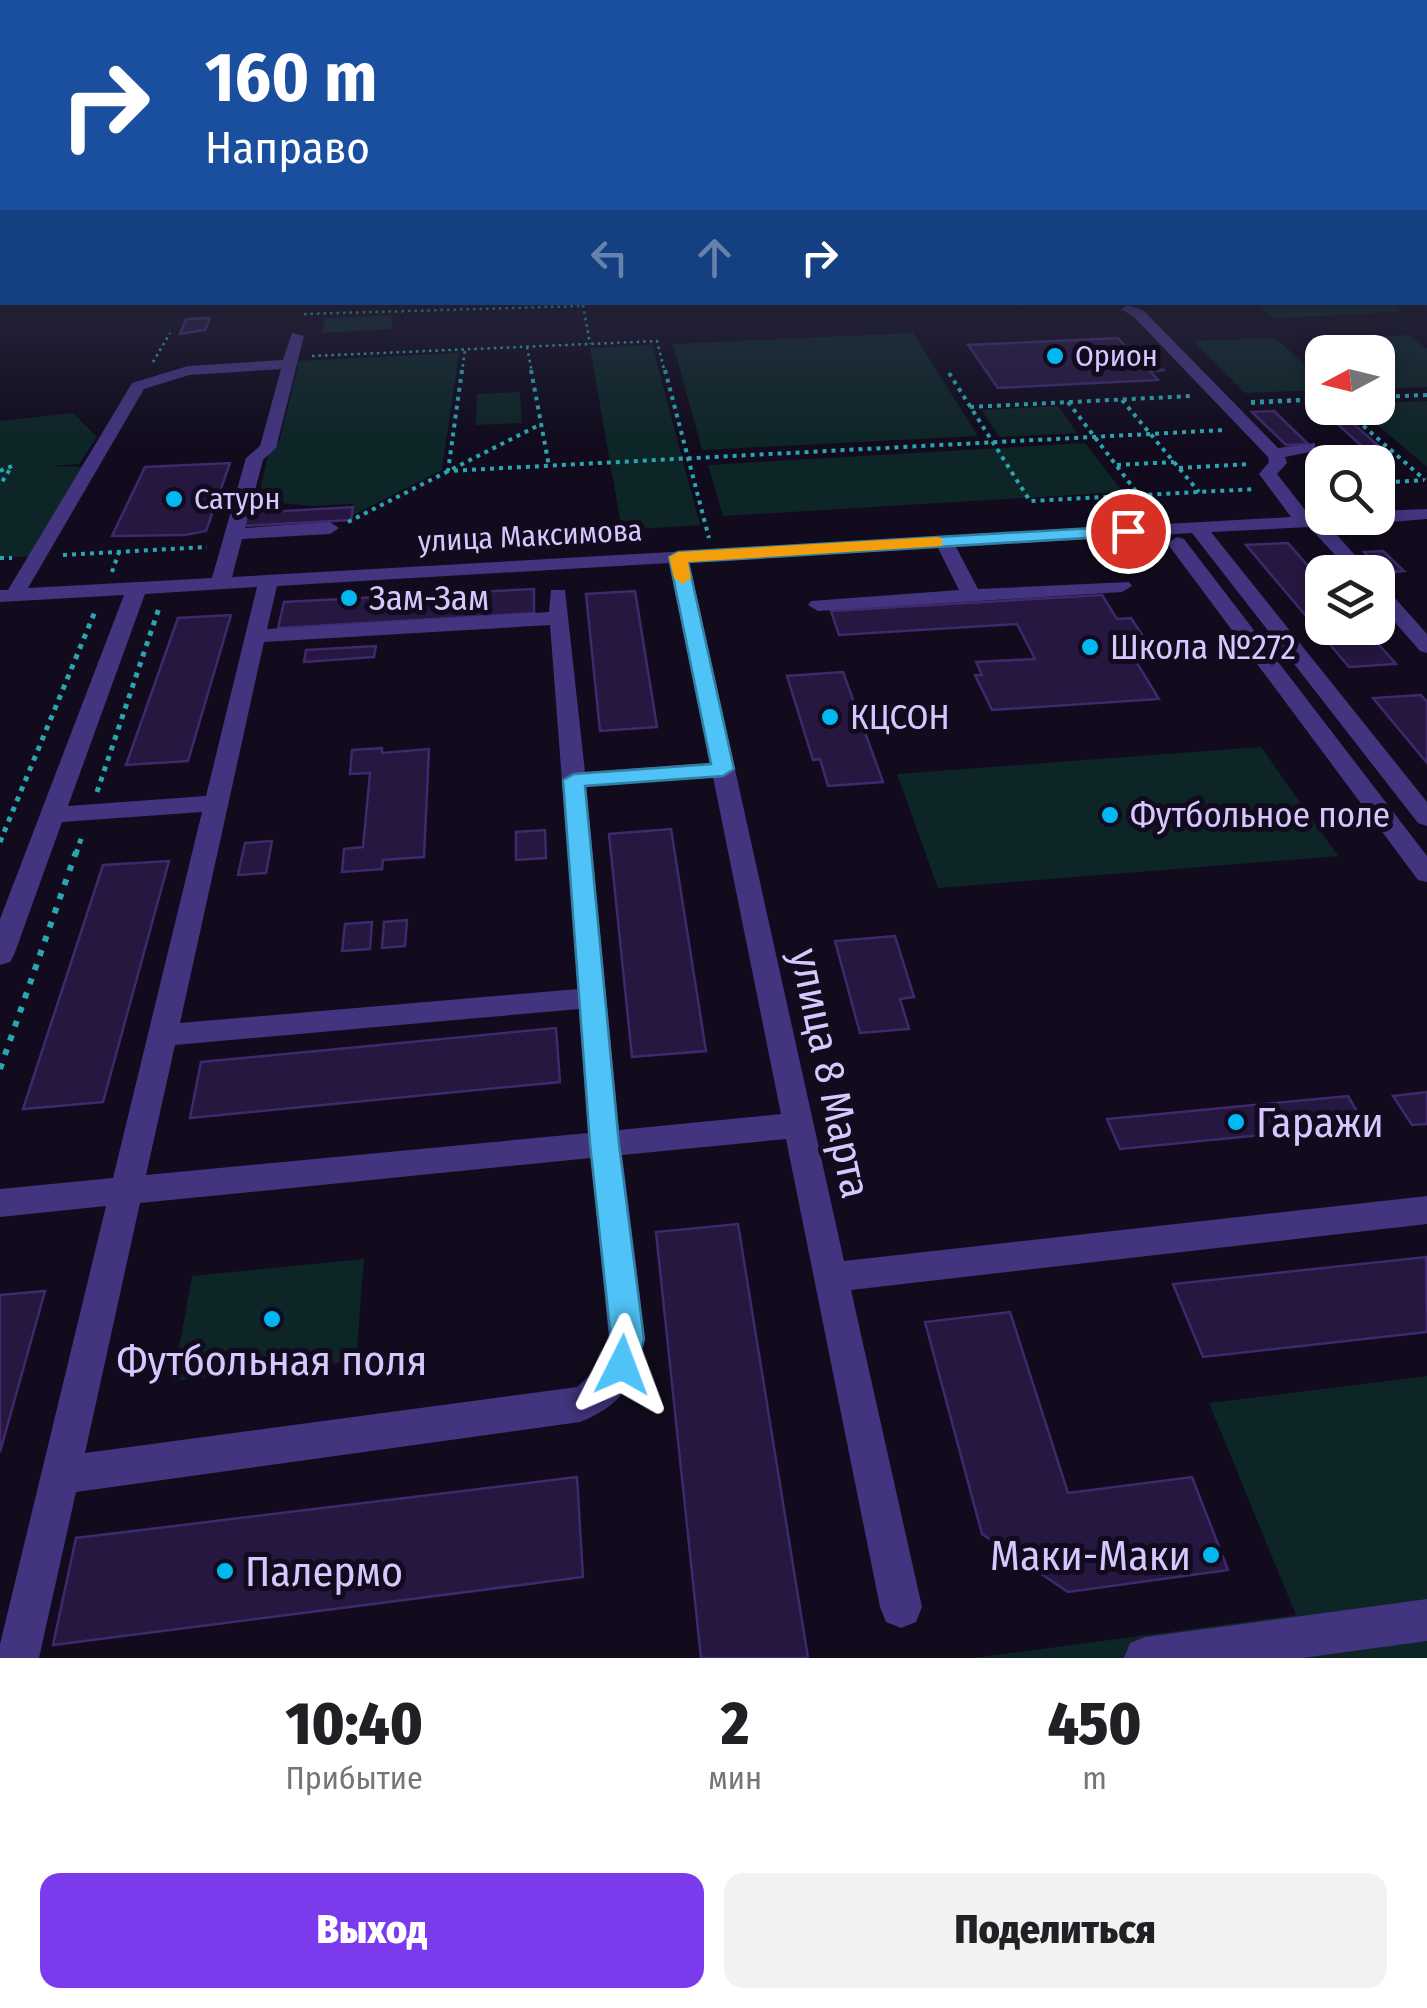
<!DOCTYPE html>
<html lang="ru">
<head>
<meta charset="utf-8">
<style>
	:root { --surface:#fff; --page:#f2f2f2; --text:#202124; --muted:#757577; --accent:#7c3aed }
	body { margin:0; font-family:"Fira Sans Condensed",sans-serif; background:var(--page); color:var(--text); height:100vh; display:flex; flex-direction:column; font-size:38px; white-space:nowrap }
	* { box-sizing:border-box; margin:0 }
	p { font-size:32px; color:var(--muted) }
	.icon { flex:none; width:55px; height:55px; fill:none; stroke:currentColor; stroke-width:2; stroke-linecap:round; stroke-linejoin:round }
	.map { position:relative; height:1658px; overflow:hidden }
	.sheet { display:flex; flex-direction:column; background:var(--surface); flex:1 }
	.sheet>* { flex:none }
	.hud { position:absolute; left:0px; top:0px; width:1428px; height:305px; box-shadow:0 5px 15px #0003; background:#1a4fa0; color:#fff; overflow:hidden }
	.needle { width:65px; rotate:263deg }
	.fabs { position:absolute; left:1305px; top:335px; display:grid; gap:20px }
	.fabs a { display:grid; place-items:center; width:90px; height:90px; border-radius:20px; background:var(--surface); box-shadow:0 5px 15px #0003; font-size:50px }
	.pin { position:absolute; display:grid; place-items:center; width:85px; height:85px; color:#fff; margin:-42px; border:5px solid #fff; border-radius:50%; box-shadow:0 2px 10px #0007 }
	.me { position:absolute; width:110px; margin:-55px; rotate:3deg; stroke-linejoin:round; filter:drop-shadow(0 0 8px #0008) }
	.turn { display:flex; align-items:center; gap:35px; height:210px; padding:0 40px; font-size:45px }
	.turn .icon { width:130px; height:130px; stroke-width:2.5 }
	.turn b { display:block; font-size:70px; line-height:85px }
	.lanes { display:flex; align-items:center; height:95px; padding:0 40px; background:#0003; justify-content:center; gap:50px; direction:ltr }
	.lanes .off { opacity:.35 }
	.eta { display:flex; justify-content:space-evenly; align-items:center; height:170px; text-align:center }
	.eta b { font-size:60px; font-weight:800; line-height:70px }
	.action { display:flex; gap:20px; margin-top:auto; padding:20px 40px }
	.action a { flex:1; height:115px; border-radius:20px; background:var(--accent); color:#fff; font-size:40px; font-weight:800; line-height:115px; text-align:center }
	.action a+a { background:var(--page); color:var(--text) }
	.map>svg:first-child { display:block }
	.green { fill:#0e2527 }
	.building { fill:#25173f; stroke:#3f286c; stroke-width:2.5 }
	.lines { fill:none; stroke-linecap:round; stroke-linejoin:round }
	.path-far3 { stroke:#29a6b1; stroke-width:2.5; stroke-dasharray:2.5 4; stroke-linecap:butt }
	.path-far2 { stroke:#29a6b1; stroke-width:4; stroke-dasharray:4 5; stroke-linecap:butt }
	.path-far1 { stroke:#29a6b1; stroke-width:5; stroke-dasharray:5 6; stroke-linecap:butt }
	.path { stroke:#29a6b1; stroke-width:6; stroke-dasharray:6 9; stroke-linecap:butt }
	.minor { fill:#42347e; fill-rule:evenodd }
	.route { fill:#4fc3f7; stroke:#337fa1; stroke-width:2.5 }
	.slow { fill:#f59e0b }
	.poi-dot { fill:#00b7f2; stroke:#110b1d; stroke-width:4 }
	.labels { text-anchor:middle; stroke-width:10; stroke-linejoin:round; paint-order:stroke }
	.far-poi-label { font-size:30px; fill:#d6c7ff; stroke:#110b1d; text-anchor:start }
	.far-street-label { font-size:30px; fill:#d6c7ff; stroke:#110b1d }
	.poi-label { font-size:35px; fill:#d6c7ff; stroke:#110b1d; text-anchor:start }
	.near-street-label { font-size:42px; fill:#d6c7ff; stroke:#110b1d }
	.near-poi-label { font-size:42px; fill:#d6c7ff; stroke:#110b1d; text-anchor:start }
</style>
</head>
<body>
<div class="map">
<svg width="1427" height="1658" viewBox="0 0 1427 1658">
	<rect width="100%" height="100%" fill="#110b1d"/>
	<g class="green">
		<polygon points="1257,303 1398,303 1400,312 1274,318"/>
		<polygon points="393,315 391,329 322,333 325,318"/>
		<polygon points="913,333 978,436 702,450 673,344"/>
		<polygon points="1409,335 1427,349 1427,387 1378,389 1378,352 1329,352 1313,340"/>
		<polygon points="1275,338 1322,379 1322,390 1245,393 1193,341"/>
		<polygon points="652,345 700,525 622,530 590,348"/>
		<polygon points="459,353 442,470 353,515 353,504 314,506 258,501 267,458 280,439 299,361"/>
		<polygon points="520,392 522,423 476,425 477,394"/>
		<polygon points="1427,401 1427,467 1358,408 1378,408 1378,403"/>
		<polygon points="1058,406 1077,433 999,437 982,410"/>
		<polygon points="73,413 97,437 79,464 52,466 84,467 37,556 0,558 0,421"/>
		<polygon points="1085,443 1123,492 723,516 708,465"/>
		<polygon points="1261,747 1338,856 938,888 897,774"/>
		<polygon points="364,1259 356,1361 173,1381 192,1276"/>
		<polygon points="1427,1376 1427,1658 974,1658 1296,1615 1209,1403"/>
	</g>
	<g class="building">
		<polygon points="210,318 205,330 180,334 186,319"/>
		<polygon points="1118,338 1145,368 1165,370 1150,371 1158,380 998,388 968,345"/>
		<polygon points="1320,408 1336,408 1383,450 1367,451"/>
		<polygon points="1274,411 1308,444 1286,445 1252,412"/>
		<polygon points="230,463 206,531 185,535 112,536 145,467"/>
		<polygon points="353,507 351,520 242,526 245,515 251,513"/>
		<polygon points="1288,543 1322,582 1322,628 1364,628 1396,664 1349,667 1246,545"/>
		<polygon points="1383,551 1404,571 1384,573 1364,552"/>
		<polygon points="534,589 534,613 278,628 284,602"/>
		<polygon points="635,591 657,727 600,731 586,594"/>
		<polygon points="1102,595 1117,619 1131,618 1158,659 1135,660 1159,699 992,710 975,675 982,675 976,662 1035,659 1017,624 839,635 831,611"/>
		<polygon points="231,615 188,761 126,765 178,618"/>
		<polygon points="376,646 374,657 304,662 306,650"/>
		<polygon points="843,672 883,782 828,786 820,759 813,760 787,676"/>
		<polygon points="1421,695 1427,702 1427,763 1373,698"/>
		<polygon points="382,748 382,753 429,749 424,857 383,860 382,869 342,872 344,849 363,847 370,773 350,774 352,750"/>
		<polygon points="671,829 706,1051 632,1057 609,834"/>
		<polygon points="545,830 546,858 516,860 516,832"/>
		<polygon points="272,841 266,873 238,875 245,843"/>
		<polygon points="169,861 103,1102 23,1109 103,865"/>
		<polygon points="407,920 405,946 382,948 384,922"/>
		<polygon points="372,922 370,949 342,951 345,924"/>
		<polygon points="895,936 914,997 900,999 909,1029 860,1033 835,941"/>
		<polygon points="556,1028 560,1082 190,1118 201,1062"/>
		<polygon points="1427,1092 1427,1124 1412,1125 1393,1096"/>
		<polygon points="1348,1096 1365,1125 1120,1149 1107,1119"/>
		<polygon points="738,1224 808,1658 701,1658 656,1232"/>
		<polygon points="1426,1257 1427,1332 1203,1357 1173,1284"/>
		<polygon points="45,1291 0,1452 0,1295"/>
		<polygon points="1010,1312 1068,1493 1192,1477 1228,1570 1068,1592 982,1534 925,1322"/>
		<polygon points="577,1477 583,1577 53,1645 76,1538"/>
	</g>
	<g class="lines">
		<g class="path-far3">
			<polyline points="583,305 590,344"/>
			<polyline points="304,314 583,306"/>
			<polyline points="527,347 532,373"/>
			<polyline points="312,356 657,341 665,373"/>
			<polyline points="153,362 170,333"/>
			<polyline points="462,373 465,349"/>
		</g>
		<g class="path-far2">
			<polyline points="462,370 448,471 1225,430"/>
			<polyline points="531,370 549,466"/>
			<polyline points="665,370 709,538"/>
			<polyline points="949,373 1030,501 1255,489"/>
			<polyline points="1378,397 1427,395"/>
			<polyline points="1122,400 1199,492"/>
			<polyline points="1068,402 1151,511"/>
			<polyline points="1251,402 1322,399"/>
			<polyline points="1251,403 1322,399"/>
			<polyline points="970,407 1192,396"/>
			<polyline points="1343,408 1425,480"/>
			<polyline points="1117,465 1174,462"/>
			<polyline points="1179,468 1250,464"/>
			<polyline points="0,471 12,466 0,485"/>
			<polyline points="1378,483 1424,480"/>
			<polyline points="1306,486 1322,485"/>
			<polyline points="348,522 541,424"/>
			<polyline points="63,555 207,547"/>
			<polyline points="0,558 12,558"/>
			<polyline points="112,572 119,552"/>
		</g>
		<g class="path-far1">
			<polyline points="97,792 159,608"/>
			<polyline points="0,842 96,609"/>
			<polyline points="76,854 82,836"/>
		</g>
		<polyline class="path" points="0,1069 76,852"/>
		<g class="minor">
			<path d="M1128 305 1144 311 1278 448 1315 443V451L1285 457 1287 463 1277 474 1309 515 1378 518V511L1427 509V519L1378 523 1370 519 1362 524 1328 525 1370 572H1351L1309 527 1211 532 1427 802V826L1418 823 1192 533 956 547 978 589 1129 582 1132 586 1122 592 818 611 808 605 811 601 959 590 938 548 689 562 844 1261 1427 1196V1224L851 1290 922 1607 916 1622 901 1628 886 1622 880 1607 786 1139 622 1155C627 1191 631 1227 636 1264 644 1330 656 1393 580 1422L76 1492 39 1658H0V1644L106 1206 0 1217V1189L113 1178 202 812 62 822 14 955 10 962 0 965V919L124 595 0 602V590H8L132 383 188 366 283 360 292 333 304 336 276 448 263 460 245 528 330 522 339 528 330 534 242 539 232 577 1291 517 1259 474 1269 462 1268 457 1134 317 1121 309ZM281 369 260 446 246 458 212 578 28 588 144 389 189 375ZM670 563 710 763 585 772 565 590H551L549 612 267 629 277 586ZM257 587 206 796 68 806 145 594ZM550 625 578 989 180 1023 264 642ZM713 777 781 1114 619 1130 586 786ZM579 1009 588 1133 146 1175 175 1045ZM591 1158 609 1339 599 1367 577 1387 85 1453 140 1203Z"/>
			<polygon points="1177,537 1184,539 1427,856 1427,882 1418,880 1170,547 1168,543"/>
			<polygon points="1378,585 1385,587 1427,634 1427,653 1420,651 1378,603"/>
			<polygon points="1427,1599 1427,1641 1302,1658 1124,1658 1130,1643 1145,1637"/>
		</g>
	</g>
	<linearGradient id="sky" x2="0" y2="1"><stop stop-color="#090610"/><stop offset="0.47" stop-color="#32344c"/><stop offset="1" stop-color="#32344c" stop-opacity="0"/></linearGradient>
	<rect width="1427" height="441" fill="url(#sky)"/>
	<polygon class="route" points="1128,526 1136,531 1134,535 688,562 734,769 723,776 585,786 619,1144 644,1339 634,1376 622,1380 610,1376 605,1365 611,1339 590,1144 563,780 574,774 711,764 669,557 678,552"/>
	<polygon class="slow" points="936,537 942,538 942,546 688,562 691,578 682,584 674,578 669,557 678,552"/>
	<g class="poi-dot">
		<circle cx="1055" cy="356" r="10"/>
		<circle cx="174" cy="499" r="10"/>
		<circle cx="349" cy="598" r="10"/>
		<circle cx="1090" cy="647" r="10"/>
		<circle cx="830" cy="717" r="10"/>
		<circle cx="1110" cy="815" r="10"/>
		<circle cx="1236" cy="1122" r="10"/>
		<circle cx="272" cy="1319" r="10"/>
		<circle cx="1211" cy="1555" r="10"/>
		<circle cx="225" cy="1571" r="10"/>
	</g>
	<g class="labels">
		<g class="far-poi-label">
			<text x="1075" y="366">Орион</text>
			<text x="194" y="509">Сатурн</text>
		</g>
		<g class="far-street-label">
			<text transform="translate(530 536) rotate(-3)" y="10">улица Максимова</text>
		</g>
		<g class="poi-label">
			<text x="369" y="610">Зам-Зам</text>
			<text x="1110" y="659">Школа №272</text>
			<text x="850" y="729">КЦСОН</text>
			<text x="1130" y="827">Футбольное поле</text>
		</g>
		<g class="near-street-label">
			<text transform="translate(831 1073) rotate(78)" y="15">улица 8 Марта</text>
		</g>
		<g class="near-poi-label">
			<text x="1256" y="1137">Гаражи</text>
			<text x="272" y="1375" text-anchor="middle">Футбольная поля</text>
			<text x="1191" y="1570" text-anchor="end">Маки-Маки</text>
			<text x="245" y="1586">Палермо</text>
		</g>
	</g>
</svg>
<div class="fabs">
<a><svg class="needle" viewBox="-14 -14 28 28"><path d="M0-13l5 13h-10z" fill="#e53935"/><path d="M0 13l5-13h-10z" fill="#757577"/></svg></a>
<a><svg class="icon" aria-label="search" viewBox="0 0 24 24"><circle cx="10" cy="10" r="6"/><path d="M15 15l6 6"/></svg></a>
<a><svg class="icon" aria-label="layers" viewBox="0 0 24 24"><path d="M12 4l9 5-9 5-9-5zM3 14l9 5 9-5"/></svg></a>
</div>
<div class="pin" style="left:1128px;top:531px;background:#d93025"><svg class="icon" aria-label="arrive" viewBox="0 0 24 24"><path d="M6 21V4h12l-3 4 3 4H6"/></svg></div>
<svg class="me" style="left:622px;top:1365px" viewBox="-20 -20 40 40"><path d="M0-17L14 15 0 8-14 15z" fill="#4fc3f7" stroke="#fff" stroke-width="4"/></svg>
<div class="hud">
<div class="turn"><svg class="icon" aria-label="right" viewBox="0 0 24 24"><path d="M7 20v-9h11M14 6l5 5-5 5"/></svg><div><b>160 m</b>Направо</div></div>
<div class="lanes"><svg class="icon off" aria-label="left" viewBox="0 0 24 24"><path d="M17 20v-9H6M10 6l-5 5 5 5"/></svg><svg class="icon off" aria-label="ahead" viewBox="0 0 24 24"><path d="M12 20V5M6 11l6-6 6 6"/></svg><svg class="icon" aria-label="right" viewBox="0 0 24 24"><path d="M7 20v-9h11M14 6l5 5-5 5"/></svg></div>
</div>
</div>
<section class="sheet">
<div class="eta">
<div><b>10:40</b><p>Прибытие</p></div>
<div><b>2</b><p>мин</p></div>
<div><b>450</b><p>m</p></div>
</div>
<div class="action"><a>Выход</a><a>Поделиться</a></div>
</section>
</body>
</html>
